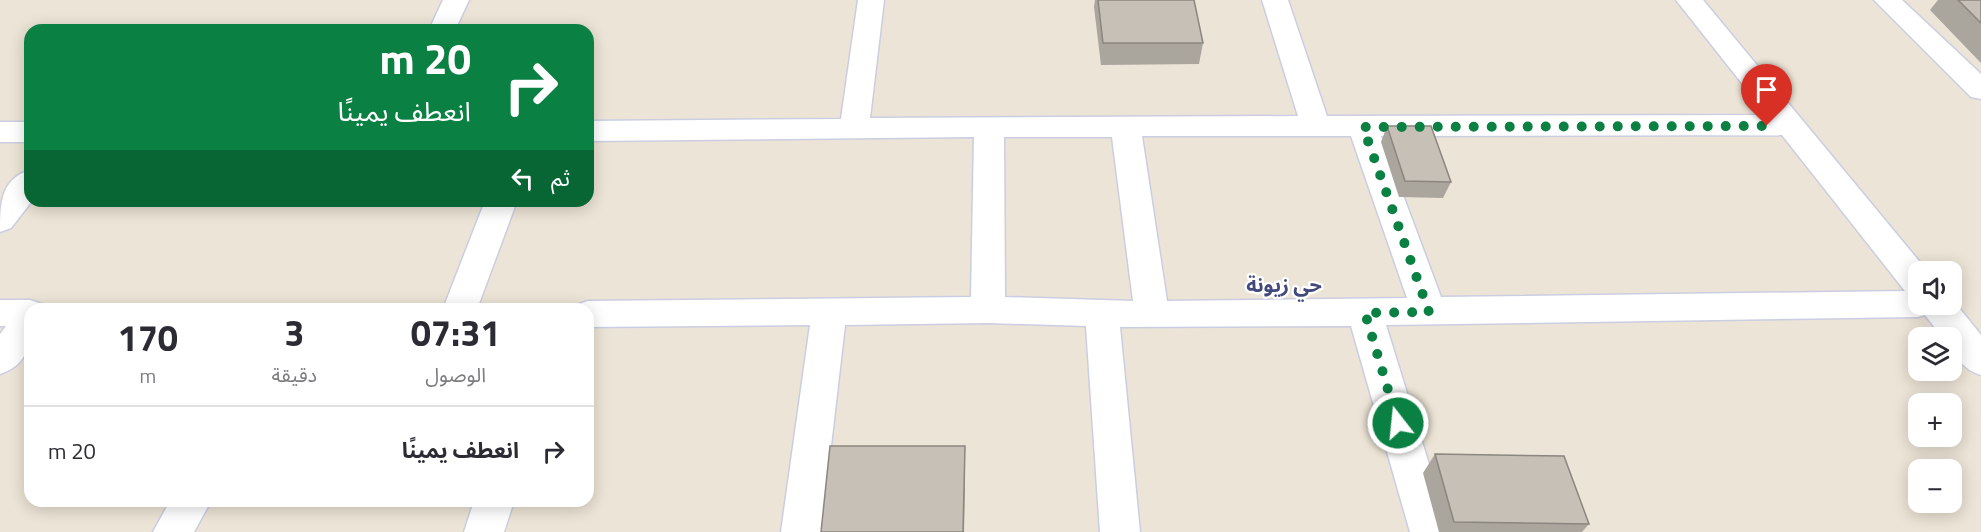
<!DOCTYPE html>
<html lang="ar">
<head>
<meta charset="utf-8">
<style>
	:root { --surface:#fff; --page:#f7f7f7; --text:#2b2b33; --muted:#7c7c81; --line:#e1e1e2 }
	body { margin:0; font-family:"Titillium Web","Noto Sans Arabic",sans-serif; background:var(--page); color:var(--text); direction:rtl; height:100vh; display:flex; flex-direction:column; font-size:22px; white-space:nowrap }
	* { box-sizing:border-box; margin:0 }
	p { font-size:20px; color:var(--muted) }
	.icon { flex:none; width:33px; height:33px; fill:none; stroke:currentColor; stroke-width:2; stroke-linecap:round; stroke-linejoin:round }
	.map { position:relative; flex:1; overflow:hidden; direction:ltr }
	.drawer { position:absolute; left:24px; top:303px; width:570px; height:204px; display:flex; flex-direction:column; background:var(--surface); border-radius:18px; box-shadow:0 3px 15px #0003; direction:rtl }
	.drawer>* { flex:none }
	.guide { position:absolute; left:24px; top:24px; width:570px; height:183px; border-radius:18px; box-shadow:0 3px 15px #0003; direction:rtl; background:#0b8043; color:#fff; overflow:hidden }
	.controls { position:absolute; left:1908px; top:261px; display:grid; gap:12px }
	.controls a { display:grid; place-items:center; width:54px; height:54px; border-radius:12px; background:var(--surface); box-shadow:0 3px 15px #0003; font-size:30px }
	.pin { position:absolute; display:grid; place-items:center; width:51px; height:51px; color:#fff; margin:-62px -26px; border-radius:50% 50% 50% 0; rotate:-45deg; box-shadow:0 0 6px #0007 }
	.pin .icon { rotate:45deg }
	.me { position:absolute; width:66px; margin:-33px; rotate:344deg; stroke-linejoin:round; filter:drop-shadow(0 0 4px #0008) }
	.turn { display:flex; align-items:center; gap:21px; height:126px; padding:0 24px; font-size:27px }
	.turn .icon { width:78px; height:78px; stroke-width:2.5 }
	.turn b { display:block; font-size:42px; line-height:51px }
	.then { display:flex; align-items:center; height:57px; padding:0 24px; background:#0003; gap:12px; font-size:22px }
	.eta { display:flex; justify-content:space-evenly; align-items:center; height:102px; text-align:center }
	.eta b { font-size:36px; font-weight:700; line-height:42px }
	ul { padding:0; list-style:none }
	li { display:flex; align-items:center; gap:18px; height:90px; padding:0 24px; border-top:2px solid var(--line) }
	li div { flex:1 }
	li b { display:block; font-size:22px }
	li em { font-style:normal }
	.map>svg:first-child { display:block }
	.lines { fill:none; stroke-linecap:round; stroke-linejoin:round }
	.minor-casing { stroke:#cbcee2; stroke-width:3 }
	.minor { fill:#fff; fill-rule:evenodd }
	.wall { fill:#aaa59d }
	.shaded-wall { fill:#8b867f }
	.building { fill:#c6c0b6; stroke:#8b867f; stroke-width:1.5 }
	.route { stroke:#0b8043; stroke-width:10; stroke-dasharray:0 18 }
	.labels { text-anchor:middle; stroke-width:4.5; stroke-linejoin:round; paint-order:stroke }
	.neighbourhood-label { font-size:20px; font-weight:bold; fill:#434a7b; stroke:#fff }
</style>
</head>
<body>
<div class="map">
<svg width="1981" height="532" viewBox="0 0 1981 532">
	<rect width="100%" height="100%" fill="#ece4d6"/>
	<g class="lines">
		<defs>
			<g id="minor">
				<polygon points="443,0 469,0 455,30 429,30"/>
				<path d="M858 0H884L870 118 1298 116 1262 0H1288L1327 116 1767 115 1676 0H1703L1928 272H1918V304H1952V299L1981 335V375C1964 370 1952 356 1952 338H1943L1925 315 1918 317 1386 325 1450 532H1410L1351 326 1120 327 1140 532H1100L1086 326 988 323 845 325 821 532H781L810 325 588 327V309H574L576 305 588 301 971 297 974 137 588 141V121L841 119ZM1782 135 1905 291 1441 297 1381 136ZM1142 136H1351L1407 298 1167 301ZM1004 137H1112L1133 301 1005 297Z"/>
				<polygon points="1874,0 1902,0 1981,74 1981,99 1971,97"/>
				<rect x="0" y="122" width="30" height="20"/>
				<path d="M30 170 32 201 11 228 0 232C0 205 0 179 30 170Z"/>
				<polygon points="485,201 517,201 477,309 443,309"/>
				<path d="M0 300H30L42 304 45 309H30C30 338 33 363 0 374V334L6 326H0Z"/>
				<polygon points="170,501 211,501 194,532 153,532"/>
				<polygon points="474,501 514,501 504,532 464,532"/>
			</g>
		</defs>
		<use href="#minor" class="minor-casing"/>
		<use href="#minor" class="minor"/>
	</g>
	<g class="wall">
		<polygon points="1095,0 1194,0 1203,43 1199,64 1101,65 1094,7"/>
		<polygon points="1938,0 1981,0 1981,63 1930,10"/>
		<polygon points="1387,126 1451,182 1443,198 1399,197 1381,142"/>
		<polygon points="1435,454 1589,524 1582,532 1439,532 1423,473"/>
	</g>
	<polygon class="shaded-wall" points="965,446 965,465 964,532 963,532"/>
	<g class="building">
		<polygon points="1098,0 1194,0 1203,43 1103,43"/>
		<polygon points="1958,0 1981,0 1981,23"/>
		<polygon points="1387,126 1431,126 1451,182 1405,181"/>
		<polygon points="830,446 965,446 963,532 821,532"/>
		<polygon points="1435,454 1564,456 1589,524 1454,522"/>
	</g>
	<g class="lines">
		<polyline class="route" points="1398,423 1365,313 1429,312 1363,127 1767,126"/>
	</g>
	<g class="labels">
		<g class="neighbourhood-label">
			<text x="1284" y="292">حي زيونة</text>
		</g>
	</g>
</svg>
<div class="controls">
<a><svg class="icon" aria-label="sound" viewBox="0 0 24 24"><path d="M4 9h4l5-4v14l-5-4H4zM17 9q2 3 0 6"/></svg></a>
<a><svg class="icon" aria-label="layers" viewBox="0 0 24 24"><path d="M12 4l9 5-9 5-9-5zM3 14l9 5 9-5"/></svg></a>
<a>+</a>
<a>−</a>
</div>
<div class="pin" style="left:1767px;top:126px;background:#d93025"><svg class="icon" aria-label="arrive" viewBox="0 0 24 24"><path d="M6 21V4h12l-3 4 3 4H6"/></svg></div>
<svg class="me" style="left:1398px;top:423px" viewBox="-20 -20 40 40"><circle r="17" fill="#0b8043" stroke="#fff" stroke-width="3"/><path d="M0-11L8 9 0 5-8 9z" fill="#fff"/></svg>
<div class="guide">
<div class="turn"><svg class="icon" aria-label="right" viewBox="0 0 24 24"><path d="M7 20v-9h11M14 6l5 5-5 5"/></svg><div><b>20 m</b>انعطف يمينًا</div></div>
<div class="then">ثم<svg class="icon" aria-label="left" viewBox="0 0 24 24"><path d="M17 20v-9H6M10 6l-5 5 5 5"/></svg></div>
</div>
<section class="drawer">
<div class="eta">
<div><b>07:31</b><p>الوصول</p></div>
<div><b>3</b><p>دقيقة</p></div>
<div><b>170</b><p>m</p></div>
</div>
<ul>
<li><svg class="icon" aria-label="right" viewBox="0 0 24 24"><path d="M7 20v-9h11M14 6l5 5-5 5"/></svg><div><b>انعطف يمينًا</b></div><em>20 m</em></li>
</ul>
</section>
</div>
</body>
</html>
